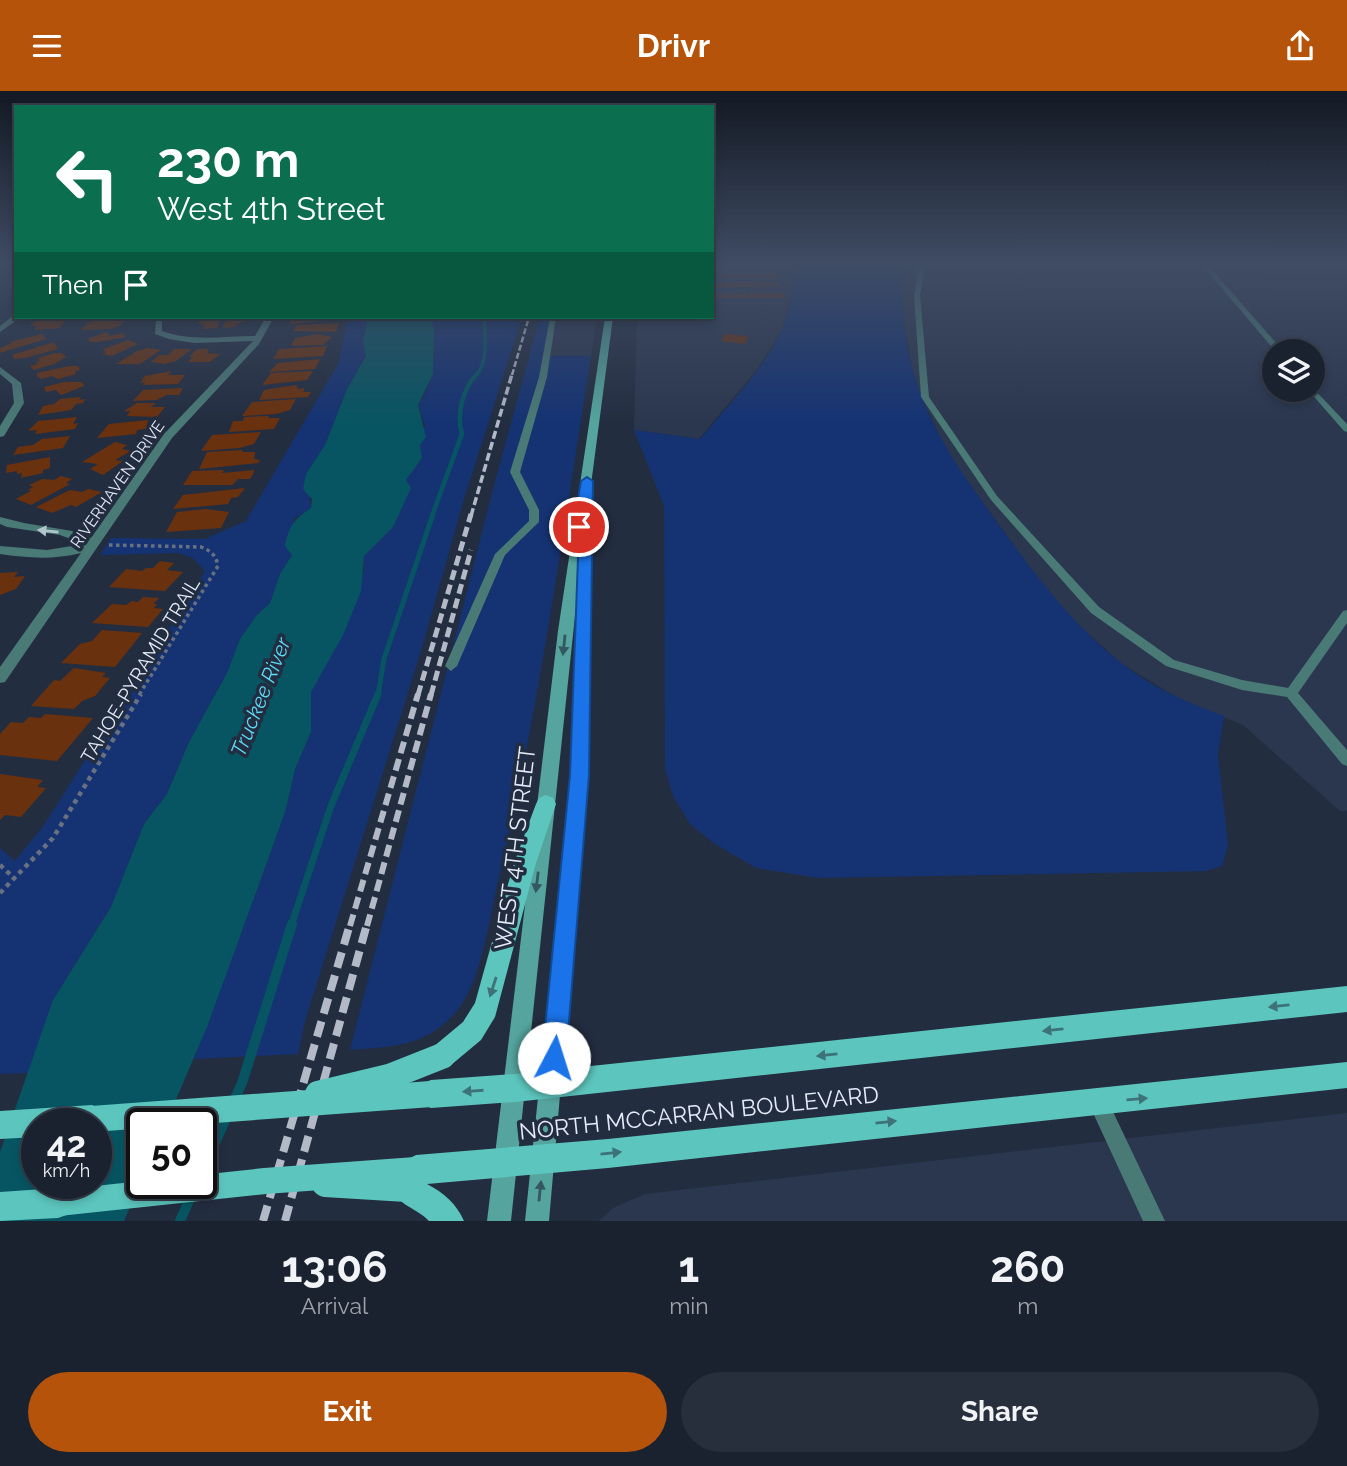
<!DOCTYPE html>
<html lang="en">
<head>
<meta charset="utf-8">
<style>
	:root { --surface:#1a2230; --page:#272f3c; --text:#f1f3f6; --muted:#9fa4ab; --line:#383f4c; --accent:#b45309 }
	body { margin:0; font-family:Raleway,sans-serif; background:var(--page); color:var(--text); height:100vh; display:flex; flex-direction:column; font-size:26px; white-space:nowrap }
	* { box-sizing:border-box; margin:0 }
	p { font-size:23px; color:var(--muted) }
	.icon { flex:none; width:38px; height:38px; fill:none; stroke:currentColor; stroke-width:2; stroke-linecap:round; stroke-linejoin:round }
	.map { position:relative; height:1130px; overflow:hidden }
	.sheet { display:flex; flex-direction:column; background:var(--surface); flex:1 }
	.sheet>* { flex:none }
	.hud { position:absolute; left:14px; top:14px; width:700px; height:214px; border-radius:0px; box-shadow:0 4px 10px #0003,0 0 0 2px var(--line); background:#0b6e4f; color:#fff; overflow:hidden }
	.fabs { position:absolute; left:1262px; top:248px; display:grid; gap:14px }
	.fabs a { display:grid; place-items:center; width:63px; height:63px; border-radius:50%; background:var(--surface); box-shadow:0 4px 10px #0003,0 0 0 2px var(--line); font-size:35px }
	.speed { position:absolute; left:21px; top:1017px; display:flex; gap:14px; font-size:35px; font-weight:700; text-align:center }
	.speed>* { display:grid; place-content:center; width:91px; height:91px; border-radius:50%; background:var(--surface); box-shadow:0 4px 10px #0003,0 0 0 2px var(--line); line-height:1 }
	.speed small { font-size:18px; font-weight:400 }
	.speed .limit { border:4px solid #111; border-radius:10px; background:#fff; color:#111 }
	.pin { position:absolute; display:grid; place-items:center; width:60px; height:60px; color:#fff; margin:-30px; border:4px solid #fff; border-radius:50%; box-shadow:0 2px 7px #0007 }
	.me { position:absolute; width:77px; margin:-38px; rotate:5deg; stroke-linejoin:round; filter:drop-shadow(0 0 5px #0008) }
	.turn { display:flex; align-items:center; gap:24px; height:147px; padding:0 28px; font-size:32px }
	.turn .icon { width:91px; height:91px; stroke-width:2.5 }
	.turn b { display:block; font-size:49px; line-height:60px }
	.then { display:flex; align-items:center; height:66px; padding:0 28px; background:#0003; gap:14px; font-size:26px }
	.eta { display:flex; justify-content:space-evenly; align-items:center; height:119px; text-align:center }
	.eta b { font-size:42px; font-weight:700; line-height:49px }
	.button { display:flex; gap:14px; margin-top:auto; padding:14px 28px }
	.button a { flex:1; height:80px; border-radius:42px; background:var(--accent); color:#fff; font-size:28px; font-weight:700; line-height:80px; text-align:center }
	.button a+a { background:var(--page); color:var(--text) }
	header { display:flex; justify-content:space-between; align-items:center; height:91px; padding:0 28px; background:var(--accent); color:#fff; font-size:32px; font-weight:700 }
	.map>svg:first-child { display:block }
	.built { fill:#2a374f; fill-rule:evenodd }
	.green { fill:#153373 }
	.water { fill:#075562; fill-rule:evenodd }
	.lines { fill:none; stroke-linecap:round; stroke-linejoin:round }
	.stream-far4 { stroke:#075562; stroke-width:3.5 }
	.stream-far3 { stroke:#075562; stroke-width:4.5 }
	.stream-far2 { stroke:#075562; stroke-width:5 }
	.stream-far1 { stroke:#075562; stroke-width:7 }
	.stream { stroke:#075562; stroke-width:10 }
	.building { fill:#6a310e }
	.path-far1 { stroke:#687182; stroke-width:3.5; stroke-dasharray:3.5 3.5; stroke-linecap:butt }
	.path { stroke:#687182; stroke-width:4.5; stroke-dasharray:4.5 4.5; stroke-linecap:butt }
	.service { fill:#4a7a76; fill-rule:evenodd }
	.minor { fill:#4a7a76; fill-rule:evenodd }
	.secondary { fill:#55a59e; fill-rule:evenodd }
	.primary { fill:#5cc6be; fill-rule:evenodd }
	.rail-far4 { stroke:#b2bac8; stroke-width:2.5; stroke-dasharray:6 2.5; stroke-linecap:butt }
	.rail-far3 { stroke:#b2bac8; stroke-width:3.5; stroke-dasharray:8 3.5; stroke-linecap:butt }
	.rail-far2 { stroke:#b2bac8; stroke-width:5; stroke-dasharray:10 5; stroke-linecap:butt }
	.rail-far1 { stroke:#b2bac8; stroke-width:6; stroke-dasharray:12 6; stroke-linecap:butt }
	.rail { stroke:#b2bac8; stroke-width:8; stroke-dasharray:16 8; stroke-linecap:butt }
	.primary-bridge { stroke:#5cc6be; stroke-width:26 }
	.oneway { fill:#afc4cb }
	.oneway2 { fill:#345761 }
	.oneway3 { fill:#3d7279 }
	.route { fill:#1a73e8; stroke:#114b97; stroke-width:2 }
	.labels { text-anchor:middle; stroke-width:7; stroke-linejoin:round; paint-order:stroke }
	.far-street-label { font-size:16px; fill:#e5ecf9; stroke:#232d40 }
	.street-label { font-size:19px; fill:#e5ecf9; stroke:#232d40 }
	.water-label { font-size:21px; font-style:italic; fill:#5bdbf6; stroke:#232d40 }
	.near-street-label { font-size:23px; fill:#e5ecf9; stroke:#232d40 }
</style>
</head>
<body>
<header><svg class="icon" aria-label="menu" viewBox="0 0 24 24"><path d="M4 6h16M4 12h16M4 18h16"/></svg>Drivr<svg class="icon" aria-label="share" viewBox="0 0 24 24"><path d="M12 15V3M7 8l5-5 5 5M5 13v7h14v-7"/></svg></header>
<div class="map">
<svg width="1347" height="1130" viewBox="0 0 1347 1130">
	<rect width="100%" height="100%" fill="#232d40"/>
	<g class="built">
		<polygon points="712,174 798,174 782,238 758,277 699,348 634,339 637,226 712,226"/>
		<path d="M904 174H1347V720H1340L1243 634 1183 610 1122 573 1073 529 1037 486 949 365 926 316 914 285 906 244 900 203ZM1274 261H1312V299H1274Z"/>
		<polygon points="553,226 597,226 591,265 543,265"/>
		<polygon points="1347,1022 1347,1130 599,1130 613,1117 645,1103"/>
	</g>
	<g class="green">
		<path d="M798 174H904C900 195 902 211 904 232 913 318 955 373 1004 441 1039 489 1074 535 1121 572 1152 596 1187 612 1224 625L1218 664 1228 754 1222 775 1206 780 818 787 756 777 712 751 690 733 673 705 665 678 664 415 634 339 700 348C728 314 764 279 782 238 790 218 793 195 798 174Z"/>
		<polygon points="348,226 368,226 363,251 366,265 347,298 325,354 306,383 311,417 294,428 292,464 280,483 270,512 256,525 240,548 227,582 189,651 167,703 144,733 111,816 53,909 29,982 0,983 0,757 15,770 44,734 205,480 193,467 178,462 100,464 111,447 205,448 246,430 338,273"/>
		<path d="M431 226H522L464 408 421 560 305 930 298 963 194 968 271 760 286 718 295 678 311 641V601L364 479V465L393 436 410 397 406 389 422 367 420 354 425 335 418 314C437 288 435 256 431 226Z"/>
		<path d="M540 226H553L543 265H591C563 441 539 618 498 791 489 828 482 887 459 917 428 956 396 955 350 959L492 402Z"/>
	</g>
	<path class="water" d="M368 226H431L434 239 433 283 418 314 426 346 420 354 422 367 406 389 411 397 393 436 364 465 361 500 343 544 311 601V641L295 678 286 718 271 760 207 936 166 1032H142V1088L124 1130H0V1061L53 909 111 816 144 733 167 703 189 651 227 582 240 548 256 525 270 512 280 483 292 464 285 455C289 435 294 428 311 417L312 408 303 398 306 383 325 354 347 298 366 265 363 251ZM37 1032H96V1092H37Z"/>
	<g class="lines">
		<path class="stream-far4" d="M476 284C489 271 485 244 484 226"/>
		<path class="stream-far3" d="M432 425 462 343C456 324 463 297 477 283"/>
		<polyline class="stream-far2" points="378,604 384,568 433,423"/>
		<polyline class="stream-far1" points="291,835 331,715 378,603"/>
		<g class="stream">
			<polyline points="233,1012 242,992 292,833"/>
			<polyline points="201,1083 227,1025"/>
			<polyline points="180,1130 190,1107"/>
		</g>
	</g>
	<g class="building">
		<polygon points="712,174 782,174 783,178 712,179"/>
		<polygon points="712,182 780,182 781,187 712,187"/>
		<polygon points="712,191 778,191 779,196 712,197"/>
		<polygon points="783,202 785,207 712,207 712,203"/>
		<polygon points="68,226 60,237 35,239 36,235 30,235 37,228"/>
		<polygon points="201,226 221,226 217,237 203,238 205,234 198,233"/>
		<polygon points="228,226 248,226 246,230 236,233 235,236 222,237"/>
		<polygon points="293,226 323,226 321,230 290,233"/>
		<polygon points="124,229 120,235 111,238 81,239 87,232 94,230"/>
		<polygon points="339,232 336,241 293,240 297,234"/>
		<polygon points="107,241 110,245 122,242 126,246 98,251 90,251 87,248"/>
		<polygon points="42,243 46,248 0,262 0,257 12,252 10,251"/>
		<polygon points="318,243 332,246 323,254 291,255 295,247"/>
		<polygon points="725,243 748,245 745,253 721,250"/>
		<polygon points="128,249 138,253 112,265 101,263 106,262 103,258"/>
		<polygon points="54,251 58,258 25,267 15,268 12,264"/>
		<polygon points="327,255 323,265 273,268 279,258"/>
		<polygon points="148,257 161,259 140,273 116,273 137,260"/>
		<polygon points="174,258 192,258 176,270 164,273 151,271 159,264 168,264"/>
		<polygon points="197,258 209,258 207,262 220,263 210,271 188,271 193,266 189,266"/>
		<polygon points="55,262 62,262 66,266 54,273 34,279 30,275 38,273 36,271 40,270 38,267"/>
		<polygon points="320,268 315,278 269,281 278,272"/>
		<polygon points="69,275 78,275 80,279 75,280 76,283 58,288 52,285 41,288 37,285 37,282"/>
		<polygon points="171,280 168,284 185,284 178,293 143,294 145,291 140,292 145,285"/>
		<polygon points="313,280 307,289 262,294 271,282"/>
		<polygon points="64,291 82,291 84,295 61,304 56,299 46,301 44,296"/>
		<polygon points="296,294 298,298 305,297 303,301 311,301 308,306 259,309 264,299"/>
		<polygon points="183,297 179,304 166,304 157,309 133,310 143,299"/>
		<polygon points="81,306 79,309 85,308 83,312 76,313 71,319 38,324 43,315 54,313 60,308"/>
		<polygon points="296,308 290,319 276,323 242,325 252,311"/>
		<polygon points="137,312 156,312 151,316 165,316 157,326 127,325 130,320 124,320"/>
		<polygon points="269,325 268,327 280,327 274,338 229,341 233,330 243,330 244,326"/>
		<polygon points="77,326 73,333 78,332 75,338 35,343 37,339 28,340 38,330"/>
		<polygon points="148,329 146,338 137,339 136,343 97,347 109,333"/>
		<polygon points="261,341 254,353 239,357 201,360 212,344"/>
		<polygon points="70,345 63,357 13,364 18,356 33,354 42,348"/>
		<polygon points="115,351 127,354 122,358 131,360 115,369 123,370 103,384 90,378 98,373 82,371"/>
		<polygon points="243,359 242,361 255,361 254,368 260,369 258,372 199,378 207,361"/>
		<polygon points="50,366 50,377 43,379 43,382 21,387 22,382 17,383 17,380 6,382 7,374"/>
		<polygon points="224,379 222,382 255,379 250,388 238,388 232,394 183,394 192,380"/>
		<polygon points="61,385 72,388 66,392 70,393 31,414 16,408 31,400 28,399 33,396 29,394 42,388 54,389"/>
		<polygon points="245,397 238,406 231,407 228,413 173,418 183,404"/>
		<polygon points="88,398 102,401 76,416 71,414 52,422 36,416 70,399 82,401"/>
		<polygon points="205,418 229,421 221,437 166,441 177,421"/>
		<polygon points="160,470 174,472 167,479 183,481 165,500 109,496 126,478 142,480 146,477 153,477"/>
		<polygon points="18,481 14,486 25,485 16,498 0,504 0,482"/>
		<polygon points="143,506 159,507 153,513 157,513 154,517 163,518 148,536 92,532 112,513 126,514 132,510 138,511"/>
		<polygon points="102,539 142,542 115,576 61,572 80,553 92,550"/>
		<polygon points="74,577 106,582 102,586 110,587 95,605 82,610 74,618 31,615 54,589 60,590"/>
		<polygon points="45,623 93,627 57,670 0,664 0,643 11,631 23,632 29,626 41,627"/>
		<polygon points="0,683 43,689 37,696 46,697 21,726 5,724 0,729"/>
	</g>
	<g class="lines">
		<path class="path-far1" d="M109 454 201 456C211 460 216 464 218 475L139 604"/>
		<g class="path">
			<polyline points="0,774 15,788"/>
			<polyline points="0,802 53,747 141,603"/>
		</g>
		<g class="service">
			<polygon points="919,174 925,174 920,204 929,306 997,405 1099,516 1174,569 1242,589 1288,597 1343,520 1347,519 1347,532 1298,602 1347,659 1347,675 1342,673 1287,606 1242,599 1166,575 1091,522 991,409 921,306 914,204"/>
			<polygon points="1202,174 1208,174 1284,261 1276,261"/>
			<polygon points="550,226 556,226 547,286 520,381 539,419 539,431 505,464 457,575 451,580 445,575 495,463 529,430 529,419 510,381 539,286"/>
			<polygon points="1312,296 1347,333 1347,341 1344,340 1309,300 1312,299"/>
			<polygon points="1098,1001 1105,1004 1165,1130 1143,1130 1088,1011 1091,1004"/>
		</g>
		<g class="minor">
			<polygon points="14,224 21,226 0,241 0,235"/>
			<path d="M266 226H274L259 253 172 347 5 591 0 592V576L81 462C53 469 27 467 0 463V455L47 459 84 453 60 444 7 436 0 433V426L24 432 72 440 91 447 164 343 253 250 194 252 169 248 155 243 156 230H162V240C192 251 224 245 255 245Z"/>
			<polygon points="0,276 21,292 24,312 4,345 0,346 0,335 14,312 12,293 0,283"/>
		</g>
		<polygon class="secondary" points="605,226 613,226 584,447 590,447 592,450 588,684 549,1130 525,1130 572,684 579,487 511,1130 487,1130 558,540"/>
		<g class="primary">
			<polygon points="546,704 553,707 556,713 536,772 495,926 481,949 451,974 442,978 433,974 429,965 433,956 463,931 475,912 514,772 536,713 539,707"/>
			<polygon points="1347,895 1347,921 515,1011 431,1017 421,1013 417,1003 421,993 431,989 515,983"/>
			<path d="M1347 971V997L608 1077 427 1093C444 1102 456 1112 464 1130H429C417 1117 399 1115 392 1098L397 1088 404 1085 401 1079 406 1069 416 1064 608 1048Z"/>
			<polygon points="92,1014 102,1018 106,1028 102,1038 96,1040 96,1032 37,1032 37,1046 0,1048 0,1020"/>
			<polygon points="58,1097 69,1101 73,1112 69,1123 58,1127 0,1130 0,1101"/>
		</g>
		<polyline class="rail-far4" points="512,284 529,226"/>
		<polyline class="rail-far3" points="471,425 512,283"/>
		<g class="rail-far2">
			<polyline points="418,604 471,423"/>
			<polyline points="431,604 471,459"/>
		</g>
		<g class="rail-far1">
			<polyline points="350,835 418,603"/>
			<polyline points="367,835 431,603"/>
		</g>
		<g class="rail">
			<polyline points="263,1130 350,833"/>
			<polyline points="285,1130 367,833"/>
		</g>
		<g class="primary-bridge">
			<polyline points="318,1003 389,986 442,965"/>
			<polyline points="92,1028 431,1003"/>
			<polyline points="325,1093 407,1098"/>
			<polyline points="58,1112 265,1090 416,1079"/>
		</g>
	</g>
	<defs><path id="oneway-solid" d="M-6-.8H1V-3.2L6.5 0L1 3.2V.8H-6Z" transform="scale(1.75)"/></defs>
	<use class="oneway" href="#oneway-solid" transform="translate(48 440) rotate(-174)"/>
	<g class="oneway2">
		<use href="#oneway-solid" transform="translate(564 554) rotate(96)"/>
		<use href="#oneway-solid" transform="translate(537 791) rotate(97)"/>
		<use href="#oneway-solid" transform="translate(540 1100) rotate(-84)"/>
	</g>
	<g class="oneway3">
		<use href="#oneway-solid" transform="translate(493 896) rotate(108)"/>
		<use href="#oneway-solid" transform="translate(1279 915) rotate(174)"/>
		<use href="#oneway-solid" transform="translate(1053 939) rotate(174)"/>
		<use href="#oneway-solid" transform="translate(827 964) rotate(174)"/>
		<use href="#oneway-solid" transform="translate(473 1000) rotate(176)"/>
		<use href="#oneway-solid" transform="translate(1137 1008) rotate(-5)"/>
		<use href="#oneway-solid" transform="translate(886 1031) rotate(-6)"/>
		<use href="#oneway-solid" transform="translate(611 1062) rotate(-6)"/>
	</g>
	<linearGradient id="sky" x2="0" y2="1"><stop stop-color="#131923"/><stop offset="0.52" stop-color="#3f4c64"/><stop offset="1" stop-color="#3f4c64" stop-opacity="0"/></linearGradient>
	<rect width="1347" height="332" fill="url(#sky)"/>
	<polygon class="route" points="587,386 593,390 589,684 566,967 563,976 554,979 546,976 542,967 570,684 579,440 573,436 581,390"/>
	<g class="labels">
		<g class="far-street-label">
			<text transform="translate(117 393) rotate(-55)" y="6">RIVERHAVEN DRIVE</text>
		</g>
		<g class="street-label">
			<text transform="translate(140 579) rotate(-59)" y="7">TAHOE-PYRAMID TRAIL</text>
		</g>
		<g class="water-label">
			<text transform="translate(261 606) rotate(-68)" y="7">Truckee River</text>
		</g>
		<g class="near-street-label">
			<text transform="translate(515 757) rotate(-83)" y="8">WEST 4TH STREET</text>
			<text transform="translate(699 1022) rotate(-6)" y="8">NORTH MCCARRAN BOULEVARD</text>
		</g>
	</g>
</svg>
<div class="fabs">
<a><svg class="icon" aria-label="layers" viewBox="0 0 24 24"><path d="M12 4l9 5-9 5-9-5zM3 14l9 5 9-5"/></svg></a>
</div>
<div class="speed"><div>42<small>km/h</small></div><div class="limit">50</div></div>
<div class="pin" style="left:579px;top:436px;background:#d93025"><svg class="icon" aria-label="arrive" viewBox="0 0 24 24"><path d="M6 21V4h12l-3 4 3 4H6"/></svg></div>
<svg class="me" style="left:554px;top:967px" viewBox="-20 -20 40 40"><circle r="19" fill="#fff"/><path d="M0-13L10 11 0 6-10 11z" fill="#1a73e8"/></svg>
<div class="hud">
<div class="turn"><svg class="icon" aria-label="left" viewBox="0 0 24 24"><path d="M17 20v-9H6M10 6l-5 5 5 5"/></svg><div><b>230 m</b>West 4th Street</div></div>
<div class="then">Then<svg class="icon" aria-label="arrive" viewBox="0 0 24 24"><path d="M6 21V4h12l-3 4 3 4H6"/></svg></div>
</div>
</div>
<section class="sheet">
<div class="eta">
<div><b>13:06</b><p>Arrival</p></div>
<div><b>1</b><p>min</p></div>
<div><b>260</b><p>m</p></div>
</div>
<div class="button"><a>Exit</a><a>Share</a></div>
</section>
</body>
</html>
